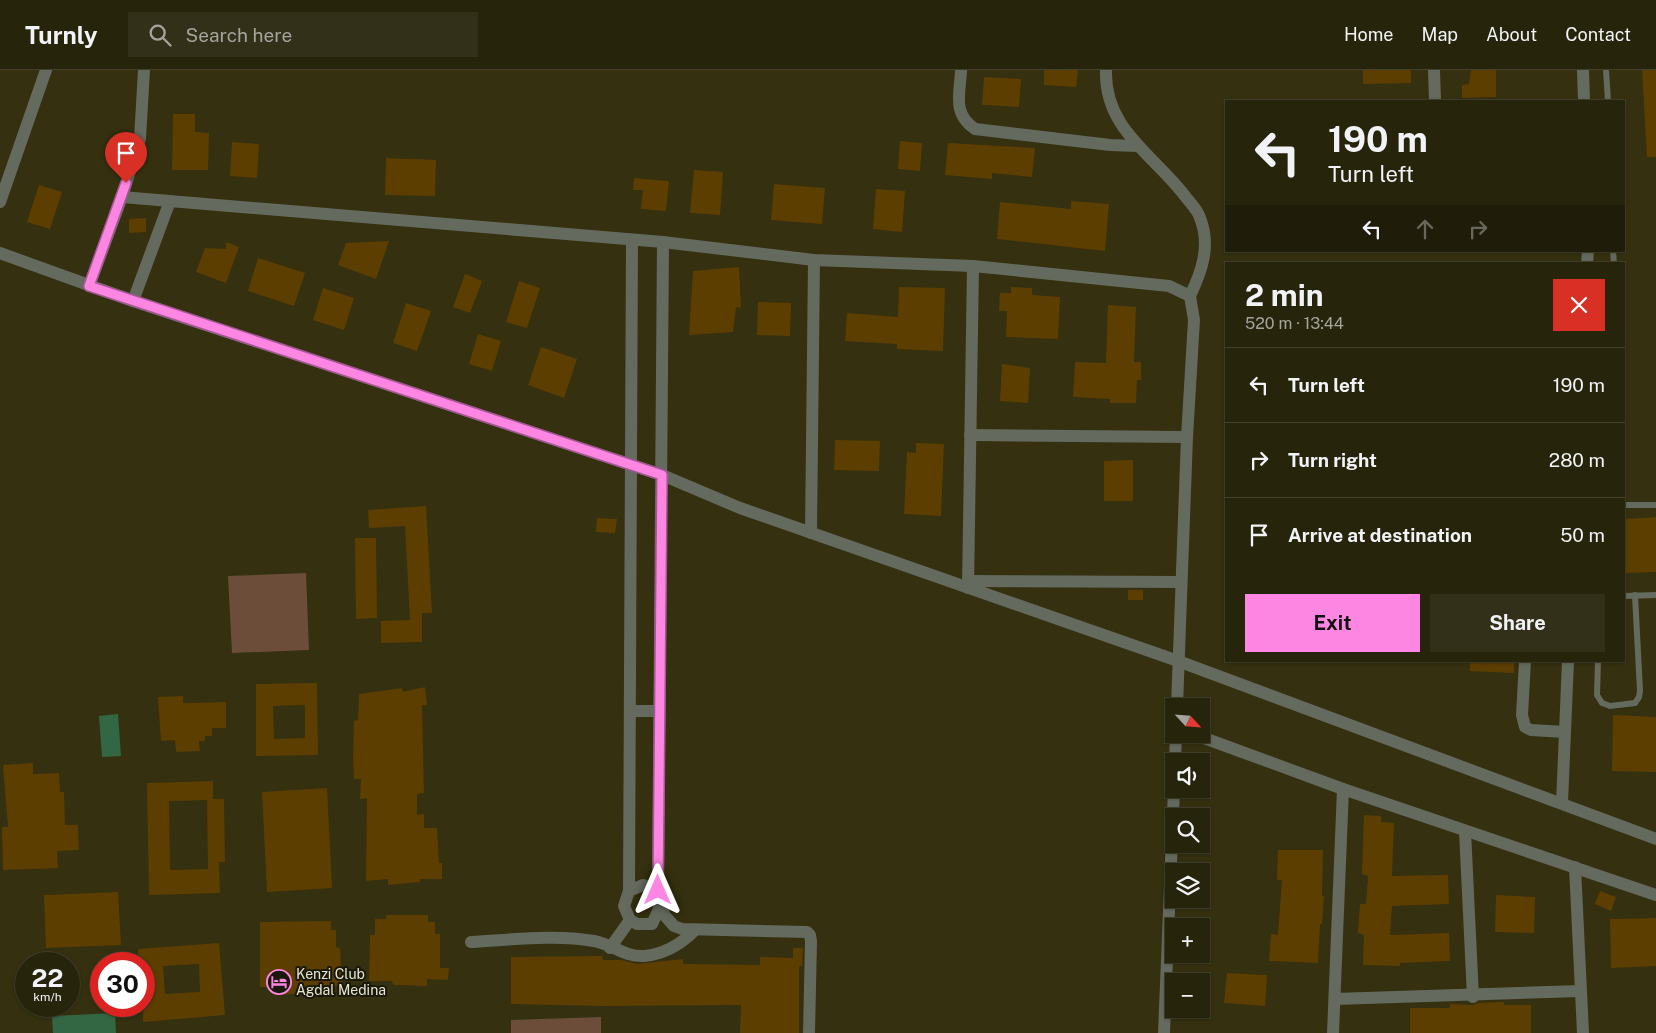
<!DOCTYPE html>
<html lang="en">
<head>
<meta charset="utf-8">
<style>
	:root { --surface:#27240c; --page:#33301a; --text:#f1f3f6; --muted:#a4a49d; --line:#43412d; --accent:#fd86e2 }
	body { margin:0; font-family:"Public Sans",sans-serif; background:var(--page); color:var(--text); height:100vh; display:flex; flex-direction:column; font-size:19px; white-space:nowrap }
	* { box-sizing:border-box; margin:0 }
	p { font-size:16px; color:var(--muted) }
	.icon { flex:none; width:28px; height:28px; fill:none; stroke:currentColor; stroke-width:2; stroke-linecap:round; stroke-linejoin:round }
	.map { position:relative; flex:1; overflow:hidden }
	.drawer { position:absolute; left:1225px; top:192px; width:400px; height:400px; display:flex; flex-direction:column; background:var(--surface); border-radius:0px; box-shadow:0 1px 4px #0004,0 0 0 1px var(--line) }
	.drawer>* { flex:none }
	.banner { position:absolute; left:1225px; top:30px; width:400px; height:152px; border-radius:0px; box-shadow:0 1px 4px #0004,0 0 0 1px var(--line); background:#27240c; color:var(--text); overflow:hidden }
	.needle { width:32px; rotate:116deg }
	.controls { position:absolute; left:1165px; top:628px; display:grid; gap:10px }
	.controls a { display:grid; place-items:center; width:45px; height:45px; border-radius:0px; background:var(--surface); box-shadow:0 1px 4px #0004,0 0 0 1px var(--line); font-size:25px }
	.speed { position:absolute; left:15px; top:882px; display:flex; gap:10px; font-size:25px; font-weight:700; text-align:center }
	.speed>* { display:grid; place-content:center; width:65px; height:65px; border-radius:50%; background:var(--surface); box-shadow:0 1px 4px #0004,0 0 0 1px var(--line); line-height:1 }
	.speed small { font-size:12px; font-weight:400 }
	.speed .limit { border:8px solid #d22; background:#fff; color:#111 }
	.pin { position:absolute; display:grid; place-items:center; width:42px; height:42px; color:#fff; margin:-51px -21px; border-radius:50% 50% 50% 0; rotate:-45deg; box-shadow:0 0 5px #0007 }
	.pin .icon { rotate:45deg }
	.me { position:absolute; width:55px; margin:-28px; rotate:0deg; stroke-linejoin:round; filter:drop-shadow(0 0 4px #0008) }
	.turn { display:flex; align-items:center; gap:18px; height:105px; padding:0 20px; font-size:22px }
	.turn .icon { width:65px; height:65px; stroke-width:2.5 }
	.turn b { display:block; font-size:35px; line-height:42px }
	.lanes { display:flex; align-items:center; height:48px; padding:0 20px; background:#0003; justify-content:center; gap:25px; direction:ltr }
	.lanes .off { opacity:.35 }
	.round { display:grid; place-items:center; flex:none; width:52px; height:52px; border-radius:0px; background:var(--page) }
	.summary { display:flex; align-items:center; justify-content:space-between; height:85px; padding:0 20px }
	h1 { font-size:30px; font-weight:700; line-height:38px }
	.action { display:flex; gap:10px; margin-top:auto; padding:10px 20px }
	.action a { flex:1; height:58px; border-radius:0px; background:var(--accent); color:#111; font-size:20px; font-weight:700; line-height:58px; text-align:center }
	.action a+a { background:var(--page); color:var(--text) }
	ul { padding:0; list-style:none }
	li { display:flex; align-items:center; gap:15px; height:75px; padding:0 20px; border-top:1px solid var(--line) }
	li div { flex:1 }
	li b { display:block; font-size:19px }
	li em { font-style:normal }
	header { display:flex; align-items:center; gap:30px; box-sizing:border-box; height:70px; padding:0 25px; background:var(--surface); border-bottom:1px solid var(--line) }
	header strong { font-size:24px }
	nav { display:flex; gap:28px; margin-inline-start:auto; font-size:18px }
	.search { width:350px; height:45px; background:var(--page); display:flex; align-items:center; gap:12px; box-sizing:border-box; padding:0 18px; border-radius:0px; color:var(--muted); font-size:19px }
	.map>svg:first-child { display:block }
	.green { fill:#6b4d3a }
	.water { fill:#336744 }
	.building { fill:#5d3e01; fill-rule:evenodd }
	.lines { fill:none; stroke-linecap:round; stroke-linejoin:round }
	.lane { stroke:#646a5d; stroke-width:6 }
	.street { stroke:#646a5d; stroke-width:12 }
	.route-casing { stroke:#a45793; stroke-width:12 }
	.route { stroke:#fd86e2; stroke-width:9 }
	.labels { text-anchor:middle; stroke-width:4; stroke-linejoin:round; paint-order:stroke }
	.poi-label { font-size:14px; fill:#e7e5d3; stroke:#19180a; text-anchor:start }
</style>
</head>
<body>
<header>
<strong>Turnly</strong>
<div class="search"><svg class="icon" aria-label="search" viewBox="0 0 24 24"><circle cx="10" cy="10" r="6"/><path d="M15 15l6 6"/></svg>Search here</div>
<nav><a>Home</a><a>Map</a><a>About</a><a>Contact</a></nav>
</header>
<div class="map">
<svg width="1656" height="963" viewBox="0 0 1656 963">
	<rect width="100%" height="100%" fill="#343010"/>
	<g class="green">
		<polygon points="306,503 309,580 232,583 228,506"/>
		<polygon points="601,947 601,963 511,963 511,950"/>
	</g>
	<g class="water">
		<polygon points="118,644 121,686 102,687 99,646"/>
		<polygon points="115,943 116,963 53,963 52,946"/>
	</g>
	<g class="building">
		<polygon points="1044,0 1078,0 1076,17 1044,15"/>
		<polygon points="1363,0 1411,0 1411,13 1363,14"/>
		<polygon points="1471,0 1496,0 1496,27 1462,28 1462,15 1469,14"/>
		<polygon points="1642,0 1656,0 1656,87 1647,87"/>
		<polygon points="984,7 1021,9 1019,37 982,35"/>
		<polygon points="173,44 195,44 195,62 209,63 208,100 172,100"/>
		<polygon points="900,71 922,73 920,101 898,99"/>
		<polygon points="232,72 259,74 257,108 230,106"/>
		<polygon points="948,73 1035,78 1032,107 992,103 992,109 945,105"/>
		<polygon points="386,88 436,90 435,126 385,125"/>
		<polygon points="694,100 723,102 720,145 690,143"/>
		<polygon points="634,108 669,111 666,141 641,139 643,120 633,120"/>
		<polygon points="774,114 825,118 822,154 771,150"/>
		<polygon points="39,115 62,122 50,159 27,152"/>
		<polygon points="876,119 905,121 902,162 873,159"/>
		<polygon points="1071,131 1109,134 1105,181 997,169 1000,132 1071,139"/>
		<polygon points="146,148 146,162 129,163 129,149"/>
		<polygon points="389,171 376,209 338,195 346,173"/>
		<polygon points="226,172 239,177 226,213 196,202 205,178 226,179"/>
		<polygon points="258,188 305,203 294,236 248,221"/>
		<polygon points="739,197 741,238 736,237 733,262 689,265 693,201"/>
		<polygon points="465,204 482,211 470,243 453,237"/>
		<polygon points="519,211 540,218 527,258 506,252"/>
		<polygon points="899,217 945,218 943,281 897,279 897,274 845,271 847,243 898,247"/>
		<polygon points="1011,217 1032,218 1032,225 1060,227 1058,269 1006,267 1007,241 999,241 1000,223 1011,223"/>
		<polygon points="323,218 354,228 344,260 313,250"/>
		<polygon points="758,232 791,233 790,266 757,265"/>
		<polygon points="406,233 431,241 417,281 393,273"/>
		<polygon points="1108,235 1136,237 1134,292 1141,292 1141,310 1137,310 1136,333 1110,333 1110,329 1073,327 1075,292 1106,293"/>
		<polygon points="478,264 501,271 492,301 469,294"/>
		<polygon points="541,277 577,289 564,328 528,315"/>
		<polygon points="1002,294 1030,298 1028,333 1000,331"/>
		<polygon points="835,370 880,371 879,401 834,400"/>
		<polygon points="916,373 944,374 941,446 904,444 907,382 916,383"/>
		<polygon points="1133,390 1133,431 1104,431 1104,391"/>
		<polygon points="426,436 432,543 422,543 422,572 381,573 381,551 410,550 405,456 369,458 368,440"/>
		<polygon points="1656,447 1656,502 1624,503 1624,449"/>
		<polygon points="597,448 617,449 615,463 596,462"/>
		<polygon points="355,468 376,468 377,548 356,549"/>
		<rect x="1128" y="520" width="15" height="10"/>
		<polygon points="1470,591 1514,591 1514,603 1470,601"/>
		<path d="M317 613 318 685 256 686V614ZM305 635V668L274 669 273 636Z"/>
		<polygon points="425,617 427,635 422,635 424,723 417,724 417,745 424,744 424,758 437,758 439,793 442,793 442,809 420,809 420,812 388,815 388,809 366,811 367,728 360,729 361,709 354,709 353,690 354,651 358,650 359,624 402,618 403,622"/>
		<polygon points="183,626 183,633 226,632 226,658 212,658 212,666 205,666 205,671 199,671 200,681 176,682 175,670 161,671 158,627"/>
		<polygon points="1613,645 1656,647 1656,702 1612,701"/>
		<polygon points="33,693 33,704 59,703 60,722 64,722 65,755 78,755 79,780 57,781 58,798 3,800 2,757 8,757 3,695"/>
		<path d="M213 711V729H224L225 792H219L220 823 149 825 147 713ZM207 730 208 799 170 800 169 731Z"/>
		<polygon points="327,718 332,818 267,822 262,722"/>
		<polygon points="1364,745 1381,746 1381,752 1394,753 1392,806 1448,805 1449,834 1392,836 1390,865 1449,863 1450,891 1400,893 1400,896 1363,895 1364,865 1358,863 1360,834 1366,834 1368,806 1362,804"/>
		<polygon points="1278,780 1323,780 1322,826 1324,826 1322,854 1320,854 1318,893 1269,891 1271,864 1278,865 1282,810 1277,810"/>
		<polygon points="1600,821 1616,827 1611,841 1595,834"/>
		<polygon points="118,822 121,875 46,878 44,825"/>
		<polygon points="1496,825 1535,827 1534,863 1495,862"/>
		<polygon points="386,845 428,845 428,852 435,852 435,864 440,864 440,898 449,898 448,910 427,909 427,916 394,915 391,911 369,911 370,865 375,865 375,849 386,849"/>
		<polygon points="1656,848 1656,896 1611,898 1610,849"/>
		<polygon points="331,851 331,860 336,860 336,877 340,878 342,916 323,917 323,922 275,925 272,917 260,917 260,852"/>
		<path d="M219 873 225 945 143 952 144 894H139L138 879ZM199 894 200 922 165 924 163 896Z"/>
		<polygon points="793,878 803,878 802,896 799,896 799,963 740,963 741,935 603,936 511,934 511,887 602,886 603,890 621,890 637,894 683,889 683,894 760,895 760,887 793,888"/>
		<polygon points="1227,903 1267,905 1265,936 1224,933"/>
		<polygon points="1504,932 1504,935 1531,935 1531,963 1410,963 1410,938 1450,938 1450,934 1473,935 1478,933"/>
	</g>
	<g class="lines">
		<g class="lane">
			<polyline points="1606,0 1608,31"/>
			<polyline points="1613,181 1614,194"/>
			<polyline points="1624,435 1656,435"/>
			<polyline points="1624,526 1656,525"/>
			<polyline points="1598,591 1597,625 1602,633 1610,636 1635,633 1639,627 1640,621 1635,525"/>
		</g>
		<g class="street">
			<path d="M961 0C960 25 952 43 975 59L1110 75 1137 76"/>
			<path d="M1106 0C1104 59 1153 84 1185 126 1190 133 1198 140 1200 148 1211 175 1202 201 1190 226"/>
			<polyline points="1434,0 1435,31"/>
			<polyline points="1583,0 1584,31"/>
			<polyline points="122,127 663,172 814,190 973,196 1169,216 1190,226 1194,250 1187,367 1177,636"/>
			<polyline points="0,132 46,0"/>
			<polyline points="0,183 133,231 662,405 740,438 1178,591 1656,769"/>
			<polyline points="1587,194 1588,181"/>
			<polyline points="89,216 122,127 140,69 144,0"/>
			<polyline points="133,231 170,131"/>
			<polyline points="970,365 1187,367"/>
			<polyline points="811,463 814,190"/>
			<polyline points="968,511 1181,512"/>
			<polyline points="968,518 973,196"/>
			<polyline points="1525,591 1522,645 1525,657 1531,660 1565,662"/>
			<polyline points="630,641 658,641"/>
			<polyline points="1193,664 1343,719 1656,825"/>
			<polyline points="1175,691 1176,664"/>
			<polyline points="1562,733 1568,591"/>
			<polyline points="1465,761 1473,927"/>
			<polyline points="1575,797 1583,963"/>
			<polygon points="643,815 658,820 664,835 663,843 659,839 652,854 637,854 630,850 624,836 629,821"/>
			<polyline points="658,820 663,172"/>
			<polyline points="629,821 632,170"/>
			<polyline points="659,839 674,856 682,859 807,862 810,865 811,871 809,963"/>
			<path d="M471 872C511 870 554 864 594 871 612 874 624 887 644 886 665 884 680 875 694 861"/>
			<polyline points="610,878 630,850"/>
			<polyline points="1335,929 1580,921"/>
			<polyline points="1164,963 1174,719"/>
			<polyline points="1333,963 1343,719"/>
		</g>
	</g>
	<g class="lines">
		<defs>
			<polyline id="route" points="126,113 89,216 662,405 658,820"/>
		</defs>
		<use href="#route" class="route-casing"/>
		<use href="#route" class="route"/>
	</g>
	<defs>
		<symbol id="hotel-ring" viewBox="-11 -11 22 22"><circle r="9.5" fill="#19180a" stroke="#fd86e2" stroke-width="1.5"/><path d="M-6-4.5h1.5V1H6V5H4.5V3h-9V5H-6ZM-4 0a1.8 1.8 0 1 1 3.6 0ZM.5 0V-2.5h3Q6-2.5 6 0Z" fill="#fd86e2"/></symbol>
	</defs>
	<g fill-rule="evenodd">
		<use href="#hotel-ring" x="265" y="898" width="28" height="28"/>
	</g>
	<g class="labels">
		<g class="poi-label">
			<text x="296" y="909">Kenzi Club<tspan x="296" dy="16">Agdal Medina</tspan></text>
		</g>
	</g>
</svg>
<div class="controls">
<a><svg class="needle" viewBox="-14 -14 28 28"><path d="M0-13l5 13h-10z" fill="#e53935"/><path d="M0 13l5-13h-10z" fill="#a4a49d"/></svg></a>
<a><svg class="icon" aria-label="sound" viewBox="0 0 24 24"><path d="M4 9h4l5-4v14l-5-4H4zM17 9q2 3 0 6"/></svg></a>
<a><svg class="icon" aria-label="search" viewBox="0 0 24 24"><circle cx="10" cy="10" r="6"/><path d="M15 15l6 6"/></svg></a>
<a><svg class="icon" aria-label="layers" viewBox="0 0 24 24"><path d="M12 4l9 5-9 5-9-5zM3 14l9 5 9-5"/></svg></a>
<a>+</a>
<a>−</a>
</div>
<div class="speed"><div>22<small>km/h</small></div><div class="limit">30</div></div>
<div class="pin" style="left:126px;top:113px;background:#d93025"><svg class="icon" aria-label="arrive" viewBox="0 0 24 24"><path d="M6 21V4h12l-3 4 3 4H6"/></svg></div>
<svg class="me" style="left:658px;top:820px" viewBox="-20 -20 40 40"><path d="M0-17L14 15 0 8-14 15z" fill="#fd86e2" stroke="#fff" stroke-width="4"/></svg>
<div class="banner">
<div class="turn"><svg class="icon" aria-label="left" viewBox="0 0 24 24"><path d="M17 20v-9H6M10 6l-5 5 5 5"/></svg><div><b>190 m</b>Turn left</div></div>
<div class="lanes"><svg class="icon" aria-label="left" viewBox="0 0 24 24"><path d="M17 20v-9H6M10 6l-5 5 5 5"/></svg><svg class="icon off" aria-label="ahead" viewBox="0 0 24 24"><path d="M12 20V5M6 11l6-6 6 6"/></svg><svg class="icon off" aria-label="right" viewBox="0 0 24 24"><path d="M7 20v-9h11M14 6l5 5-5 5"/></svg></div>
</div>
<section class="drawer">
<div class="summary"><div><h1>2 min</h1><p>520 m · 13:44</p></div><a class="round" style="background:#d93025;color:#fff"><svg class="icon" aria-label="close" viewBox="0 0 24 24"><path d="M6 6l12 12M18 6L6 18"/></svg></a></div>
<ul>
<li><svg class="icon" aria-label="left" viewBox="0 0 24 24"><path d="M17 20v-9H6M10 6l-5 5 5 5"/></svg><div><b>Turn left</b></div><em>190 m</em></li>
<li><svg class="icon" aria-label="right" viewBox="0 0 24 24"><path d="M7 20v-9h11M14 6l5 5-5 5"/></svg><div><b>Turn right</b></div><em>280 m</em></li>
<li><svg class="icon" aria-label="arrive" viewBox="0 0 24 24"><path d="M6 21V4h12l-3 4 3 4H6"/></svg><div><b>Arrive at destination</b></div><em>50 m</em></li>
</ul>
<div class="action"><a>Exit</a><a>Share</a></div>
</section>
</div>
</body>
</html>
